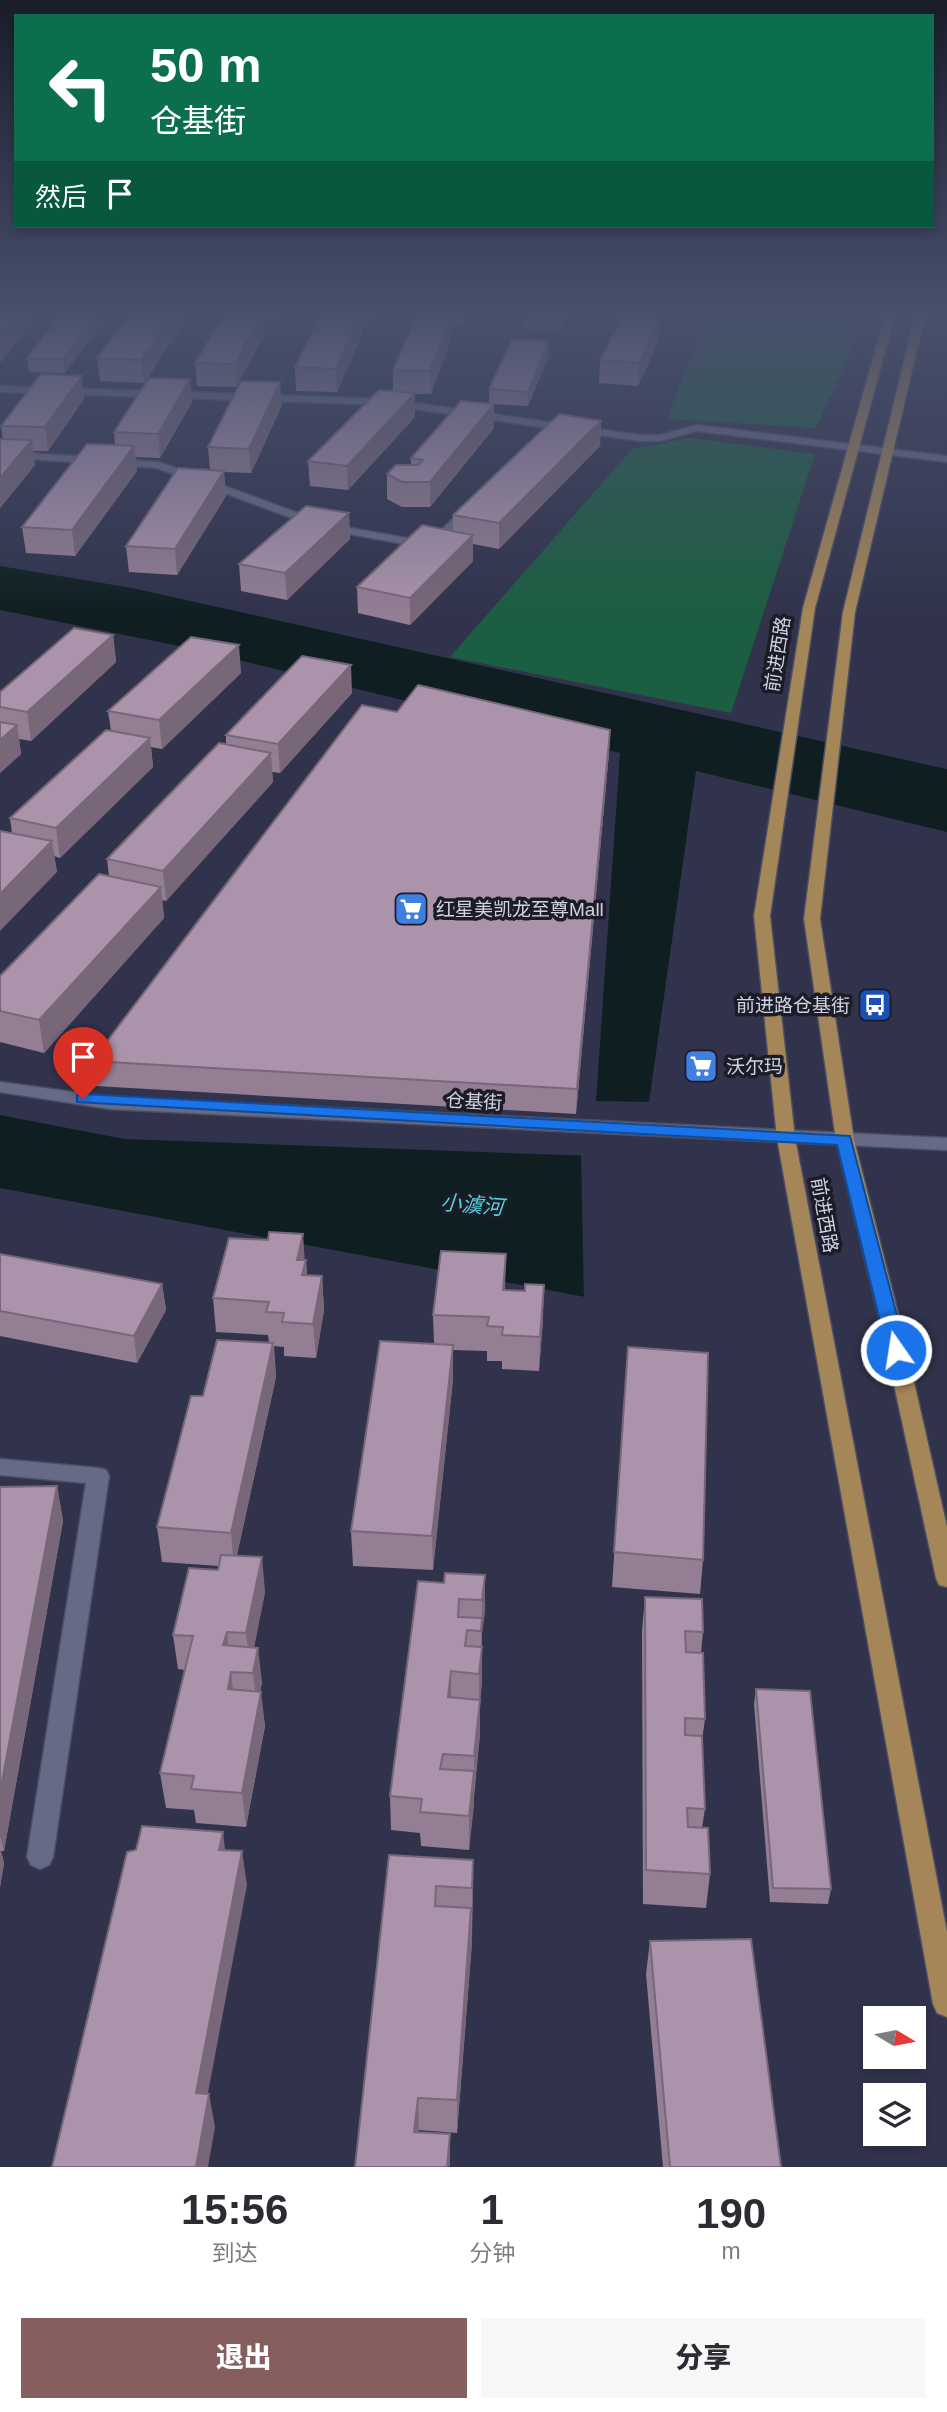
<!DOCTYPE html>
<html lang="zh">
<head>
<meta charset="utf-8">
<style>
	:root { --surface:#fff; --page:#f7f7f7; --text:#2b2b33; --muted:#7c7c81; --accent:#865e5e }
	body { margin:0; font-family:Arial,"Noto Sans SC",sans-serif; background:var(--page); color:var(--text); height:100vh; display:flex; flex-direction:column; font-size:26px; white-space:nowrap }
	* { box-sizing:border-box; margin:0 }
	p { font-size:23px; color:var(--muted) }
	.icon { flex:none; width:38px; height:38px; fill:none; stroke:currentColor; stroke-width:2; stroke-linecap:round; stroke-linejoin:round }
	.map { position:relative; height:2167px; overflow:hidden }
	.drawer { display:flex; flex-direction:column; background:var(--surface); flex:1 }
	.drawer>* { flex:none }
	.hud { position:absolute; left:14px; top:14px; width:920px; height:214px; border-radius:0px; box-shadow:0 4px 10px #0003; background:#0b6e4f; color:#fff; overflow:hidden }
	.needle { width:46px; rotate:100deg }
	.tools { position:absolute; left:863px; top:2006px; display:grid; gap:14px }
	.tools a { display:grid; place-items:center; width:63px; height:63px; border-radius:0px; background:var(--surface); box-shadow:0 4px 10px #0003; font-size:35px }
	.pin { position:absolute; display:grid; place-items:center; width:60px; height:60px; color:#fff; margin:-72px -30px; border-radius:50% 50% 50% 0; rotate:-45deg; box-shadow:0 0 7px #0007 }
	.pin .icon { rotate:45deg }
	.me { position:absolute; width:77px; margin:-38px; rotate:347deg; stroke-linejoin:round; filter:drop-shadow(0 0 5px #0008) }
	.turn { display:flex; align-items:center; gap:24px; height:147px; padding:0 21px; font-size:32px }
	.turn .icon { width:91px; height:91px; stroke-width:2.5 }
	.turn b { display:block; font-size:49px; line-height:60px }
	.then { display:flex; align-items:center; height:66px; padding:0 21px; background:#0003; gap:14px; font-size:26px }
	.eta { display:flex; justify-content:space-evenly; align-items:center; height:119px; text-align:center }
	.eta b { font-size:42px; font-weight:800; line-height:49px }
	.cta { display:flex; gap:14px; margin-top:auto; padding:14px 21px }
	.cta a { flex:1; height:80px; border-radius:0px; background:var(--accent); color:#fff; font-size:28px; font-weight:800; line-height:80px; text-align:center }
	.cta a+a { background:var(--page); color:var(--text) }
	.map>svg:first-child { display:block }
	.green { fill:#1c5e42 }
	.water { fill:#0f1f21 }
	.pier { fill:#31334c }
	.lines { fill:none; stroke-linecap:round; stroke-linejoin:round }
	.minor-casing { stroke:#4c4e63; stroke-width:3 }
	.major-casing { stroke:#4c4e63; stroke-width:3 }
	.minor { fill:#676a87; fill-rule:evenodd }
	.major { fill:#a58659; fill-rule:evenodd }
	.wall { fill:#937e94 }
	.shaded-wall { fill:#786778 }
	.building { fill:#ab93ac; stroke:#786778; stroke-width:2 }
	.route { fill:#1a73e8; stroke:#114b97; stroke-width:2 }
	.labels { text-anchor:middle; stroke-width:7; stroke-linejoin:round; paint-order:stroke }
	.street-label { font-size:19px; fill:#d0d2e2; stroke:#1b1c27 }
	.poi-label { font-size:19px; fill:#d0d2e2; stroke:#1b1c27; text-anchor:start }
	.water-label { font-size:21px; font-style:italic; fill:#53d3df; stroke:#1b1c27 }
</style>
</head>
<body>
<div class="map">
<svg width="947" height="2167" viewBox="0 0 947 2167">
	<rect width="100%" height="100%" fill="#31334c"/>
	<g class="green">
		<polygon points="708,312 864,312 852,351 816,428 667,419"/>
		<polygon points="690,438 815,454 731,713 450,657 632,449"/>
	</g>
	<g class="water">
		<polygon points="0,566 132,588 947,769 947,832 696,771 649,1102 596,1101 620,753 194,649 0,610"/>
		<polygon points="0,1115 124,1139 594,1156 596,1299 0,1188"/>
	</g>
	<polygon class="pier" points="581,1152 947,1170 947,1324 584,1301"/>
	<g class="lines">
		<defs>
			<g id="minor">
				<polygon points="0,386 386,399 640,435 660,435 697,425 947,456 947,462 697,431 660,441 640,441 386,405 0,392"/>
				<polygon points="0,451 159,462 328,524 429,542 465,507 475,509 432,549 321,529 157,468 0,457"/>
				<polygon points="0,1082 110,1097 947,1138 947,1150 110,1109 0,1092"/>
				<polygon points="0,1459 98,1468 106,1470 109,1476 53,1857 49,1865 40,1869 31,1865 27,1857 86,1483 0,1475"/>
			</g>
			<g id="major">
				<polygon points="886,312 896,312 815,608 770,916 795,1138 947,1932 947,2017 937,2013 933,2004 777,1138 754,916 803,608"/>
				<polygon points="916,312 926,312 855,612 820,919 854,1140 901,1325 947,1527 947,1587 939,1585 936,1578 881,1325 836,1140 804,919 843,612"/>
			</g>
		</defs>
		<use href="#minor" class="minor-casing"/>
		<use href="#major" class="major-casing"/>
		<use href="#minor" class="minor"/>
		<use href="#major" class="major"/>
	</g>
	<g class="wall">
		<polygon points="63,312 105,312 103,314 101,314 102,323 65,373 29,372 27,358"/>
		<polygon points="132,312 192,312 187,319 181,319 181,327 144,383 100,381 97,358"/>
		<polygon points="225,312 287,312 282,321 265,321 266,331 236,387 197,386 195,363"/>
		<polygon points="322,312 376,312 370,323 362,323 362,335 337,392 296,391 295,367"/>
		<polygon points="425,312 470,312 465,325 451,325 451,339 431,394 415,394 415,417 348,490 310,486 308,461 393,391 393,370 425,316"/>
		<polygon points="568,312 561,331 524,329 524,315"/>
		<polygon points="619,312 663,312 660,321 659,340 638,386 599,383 600,360 619,325"/>
		<polygon points="549,355 528,406 490,404 494,428 430,507 402,507 387,499 387,474 411,465 411,458 489,404 489,389"/>
		<polygon points="84,399 48,451 33,451 35,465 0,508 0,439 3,439 1,426"/>
		<polygon points="192,402 160,458 135,457 137,471 75,556 26,553 22,527 115,445 114,432"/>
		<polygon points="282,405 251,473 224,472 226,496 177,575 129,572 126,546 210,470 208,447"/>
		<polygon points="601,421 600,446 499,549 473,544 473,561 410,625 358,613 357,587 453,531 453,515"/>
		<polygon points="349,513 350,539 287,600 241,591 239,564"/>
		<polygon points="113,635 116,662 31,741 19,739 21,754 0,773 0,692"/>
		<polygon points="241,673 162,749 151,747 153,767 60,858 54,856 57,872 12,834 10,818 111,731 108,711"/>
		<polygon points="352,693 280,773 272,772 273,782 166,901 162,900 164,918 44,1053 0,1042 0,976 109,876 107,859 226,745 226,735"/>
		<polygon points="397,712 610,730 609,752 576,1114 95,1086 92,1061"/>
		<polygon points="0,1254 162,1284 166,1310 137,1363 0,1336"/>
		<polygon points="306,1260 307,1275 322,1276 324,1310 316,1358 284,1356 284,1347 274,1346 276,1377 237,1555 265,1592 254,1647 262,1682 260,1692 265,1726 246,1827 196,1823 194,1810 166,1808 160,1773 185,1670 178,1669 173,1635 218,1570 219,1566 162,1562 157,1527 203,1396 269,1343 268,1335 216,1332 213,1298"/>
		<polygon points="505,1290 543,1319 539,1371 502,1369 502,1361 487,1361 487,1351 453,1350 453,1379 433,1570 353,1566 351,1531 434,1344 433,1315"/>
		<polygon points="628,1347 703,1560 700,1594 612,1587"/>
		<polygon points="57,1486 63,1521 4,1851 1,1851 4,1863 0,1887 0,1487"/>
		<polygon points="485,1575 485,1610 482,1633 482,1681 480,1702 480,1734 469,1850 421,1846 420,1833 391,1830 390,1796 444,1583"/>
		<polygon points="645,1597 703,1632 701,1653 705,1719 702,1740 705,1809 702,1828 710,1874 706,1908 643,1904 642,1631"/>
		<polygon points="756,1689 831,1889 828,1904 770,1902 754,1704"/>
		<polygon points="389,1855 473,1860 472,1942 457,2133 419,2130 418,2132"/>
		<polygon points="650,1941 781,2167 663,2167 646,1974"/>
	</g>
	<g class="shaded-wall">
		<polygon points="21,312 41,312 0,363 0,337"/>
		<polygon points="98,312 100,312 102,323 65,373 63,359"/>
		<polygon points="175,312 180,312 181,327 144,383 141,360"/>
		<polygon points="187,312 192,312 187,319"/>
		<polygon points="263,312 265,312 266,331 236,387 235,364"/>
		<polygon points="282,312 287,312 282,321"/>
		<polygon points="370,312 376,312 370,323"/>
		<polygon points="465,312 470,312 465,325"/>
		<polygon points="563,312 568,312 561,331 561,317"/>
		<polygon points="656,312 663,312 660,321 659,340 638,386 639,363 655,328"/>
		<polygon points="361,313 362,335 337,392 336,369"/>
		<polygon points="451,317 451,339 431,394 430,371"/>
		<polygon points="549,341 549,355 528,406 528,392"/>
		<polygon points="82,376 84,399 48,451 45,427"/>
		<polygon points="190,379 192,402 160,458 158,434"/>
		<polygon points="280,382 282,405 251,473 249,449"/>
		<polygon points="415,393 415,417 348,490 347,466"/>
		<polygon points="494,404 494,428 430,507 430,482"/>
		<polygon points="601,421 600,446 499,549 499,523"/>
		<polygon points="32,440 35,465 0,508 0,478"/>
		<polygon points="134,446 137,471 75,556 72,530"/>
		<polygon points="224,471 226,496 177,575 175,549"/>
		<polygon points="349,513 350,539 287,600 285,573"/>
		<polygon points="473,535 473,561 410,625 410,598"/>
		<polygon points="113,635 116,662 31,741 27,712"/>
		<polygon points="239,645 241,673 162,749 159,720"/>
		<polygon points="351,665 352,693 280,773 278,744"/>
		<polygon points="17,725 21,754 0,773 0,740"/>
		<polygon points="610,730 609,752 576,1114 577,1089"/>
		<polygon points="150,738 153,767 60,858 56,828"/>
		<polygon points="271,753 273,782 166,901 163,871"/>
		<polygon points="52,841 57,872 0,931 0,894"/>
		<polygon points="161,887 164,918 44,1053 39,1020"/>
		<polygon points="303,1234 305,1264 306,1260 308,1294 297,1260"/>
		<polygon points="506,1254 505,1288 502,1323 503,1290"/>
		<polygon points="322,1276 324,1310 316,1358 313,1324"/>
		<polygon points="162,1284 166,1310 137,1363 134,1336"/>
		<polygon points="544,1285 543,1319 539,1371 540,1337"/>
		<polygon points="273,1343 276,1377 234,1567 231,1533"/>
		<polygon points="453,1345 453,1379 433,1570 432,1536"/>
		<polygon points="57,1486 63,1521 4,1851 0,1836 0,1792"/>
		<polygon points="262,1557 265,1592 250,1668 246,1633"/>
		<polygon points="485,1575 485,1610 482,1633 482,1681 480,1702 480,1734 474,1791 474,1756 479,1707 479,1674 481,1655 482,1600"/>
		<polygon points="227,1632 231,1667 223,1645"/>
		<polygon points="258,1648 262,1682 257,1708 253,1673"/>
		<polygon points="451,1671 451,1706 448,1697"/>
		<polygon points="231,1672 235,1706 228,1689"/>
		<polygon points="261,1692 265,1726 246,1827 242,1793"/>
		<polygon points="474,1771 474,1806 469,1850 469,1816"/>
		<polygon points="223,1832 227,1866 219,1850"/>
		<polygon points="0,1849 4,1863 0,1887"/>
		<polygon points="242,1851 247,1885 202,2125 196,2093"/>
		<polygon points="473,1860 473,1893 472,1922 472,1888"/>
		<polygon points="471,1908 472,1942 457,2133 457,2100"/>
		<polygon points="209,2094 215,2127 208,2167 196,2167"/>
		<polygon points="418,2098 419,2130 415,2164 414,2132"/>
		<polygon points="450,2134 450,2166 447,2167"/>
	</g>
	<g class="building">
		<polygon points="0,312 21,312 0,337"/>
		<polygon points="63,312 98,312 63,359 27,358"/>
		<polygon points="132,312 175,312 141,360 97,358"/>
		<polygon points="225,312 263,312 235,364 195,363"/>
		<polygon points="322,312 361,313 336,369 295,367"/>
		<polygon points="525,312 563,312 561,317 524,315"/>
		<polygon points="623,315 660,318 639,363 600,360"/>
		<polygon points="416,316 451,317 430,371 393,370"/>
		<polygon points="512,339 549,341 528,392 489,389"/>
		<polygon points="41,374 82,376 45,427 1,426"/>
		<polygon points="149,378 190,379 158,434 114,432"/>
		<polygon points="241,381 280,382 249,449 208,447"/>
		<polygon points="379,390 415,393 347,466 308,461"/>
		<polygon points="461,401 494,404 430,482 402,482 387,474 396,465 418,465 423,460 411,458"/>
		<polygon points="559,414 601,421 499,523 453,515"/>
		<polygon points="0,439 32,440 0,478"/>
		<polygon points="87,444 134,446 72,530 22,527"/>
		<polygon points="178,468 224,471 175,549 126,546"/>
		<polygon points="306,506 349,513 285,573 239,564"/>
		<polygon points="422,525 473,535 410,598 357,587"/>
		<polygon points="74,628 113,635 27,712 0,707 0,692"/>
		<polygon points="191,637 239,645 159,720 108,711"/>
		<polygon points="302,656 351,665 278,744 226,735"/>
		<polygon points="418,685 610,730 577,1089 92,1061 362,705 397,712"/>
		<polygon points="0,722 17,725 0,740"/>
		<polygon points="106,730 150,738 56,828 10,818"/>
		<polygon points="219,743 271,753 163,871 107,859"/>
		<polygon points="0,831 52,841 0,894"/>
		<polygon points="99,874 161,887 39,1020 0,1011 0,976"/>
		<polygon points="269,1232 303,1234 297,1260 306,1260 302,1275 322,1276 313,1324 282,1322 284,1313 266,1312 269,1302 213,1298 229,1238 268,1240"/>
		<polygon points="441,1251 506,1254 503,1290 525,1291 525,1284 544,1285 540,1337 502,1335 503,1327 487,1326 489,1317 433,1315"/>
		<polygon points="0,1254 162,1284 134,1336 0,1311"/>
		<polygon points="217,1340 273,1343 231,1533 157,1527 191,1396 203,1396"/>
		<polygon points="380,1341 453,1345 432,1536 351,1531"/>
		<polygon points="628,1347 708,1353 703,1560 614,1552"/>
		<polygon points="57,1486 0,1792 0,1487"/>
		<polygon points="221,1555 262,1557 246,1633 227,1632 223,1645 258,1648 253,1673 231,1672 228,1689 261,1692 242,1793 191,1789 194,1776 160,1773 193,1636 173,1635 189,1568 218,1570"/>
		<polygon points="445,1573 485,1575 482,1600 459,1599 458,1617 482,1618 481,1631 467,1630 465,1646 482,1647 479,1674 451,1671 448,1697 480,1700 474,1756 443,1754 440,1769 474,1771 469,1816 420,1812 422,1799 390,1796 418,1581 444,1583"/>
		<polygon points="645,1597 702,1599 703,1632 685,1631 686,1652 703,1653 705,1719 685,1718 685,1735 702,1736 705,1809 687,1808 688,1827 708,1828 710,1874 646,1870"/>
		<polygon points="756,1689 810,1691 831,1889 773,1888"/>
		<polygon points="142,1826 223,1832 219,1850 242,1851 196,2093 209,2094 196,2167 52,2167 127,1852 136,1850"/>
		<polygon points="389,1855 473,1860 472,1888 436,1886 435,1906 471,1908 457,2100 418,2098 414,2132 450,2134 447,2167 355,2167"/>
		<polygon points="751,1939 781,2167 670,2167 650,1941"/>
	</g>
	<linearGradient id="sky" x2="0" y2="1"><stop stop-color="#1b1c2a"/><stop offset="0.51" stop-color="#48506c"/><stop offset="1" stop-color="#48506c" stop-opacity="0"/></linearGradient>
	<rect width="947" height="615" fill="url(#sky)"/>
	<polygon class="route" points="83,1094 850,1136 906,1350 896,1357 887,1350 837,1145 77,1102 77,1095"/>
	<defs>
		<symbol id="supermarket-square" viewBox="-11 -11 22 22"><rect x="-9" y="-9" width="18" height="18" rx="4" fill="#3f7fe0" stroke="#1b1c27"/><path d="M-6-5.5h2.5l.6 2H6L4.5 2H-2.5L-4.4-4H-6ZM-1.5 3.2a1.3 1.3 0 1 0 .1 0ZM3 3.2a1.3 1.3 0 1 0 .1 0Z" fill="#fff"/></symbol>
		<symbol id="bus-square" viewBox="-11 -11 22 22"><rect x="-9" y="-9" width="18" height="18" rx="4" fill="#1a4fb4" stroke="#1b1c27"/><path d="M-5-6H5V4H4V6H2V4H-2V6H-4V4H-5ZM-3.5-4V0h7V-4ZM-3.5 1.2v1.5H-2V1.2ZM2 1.2v1.5H3.5V1.2Z" fill="#fff"/></symbol>
	</defs>
	<g fill-rule="evenodd">
		<use href="#supermarket-square" x="392" y="890" width="38" height="38"/>
		<use href="#bus-square" x="856" y="986" width="38" height="38"/>
		<use href="#supermarket-square" x="682" y="1047" width="38" height="38"/>
	</g>
	<g class="labels">
		<g class="street-label">
			<text transform="translate(777 654) rotate(-81)" y="7">前进西路</text>
			<text transform="translate(474 1101) rotate(3)" y="7">仓基街</text>
			<text transform="translate(825 1215) rotate(80)" y="7">前进西路</text>
		</g>
		<g class="poi-label">
			<text x="436" y="916">红星美凯龙至尊Mall</text>
			<text x="850" y="1012" text-anchor="end">前进路仓基街</text>
			<text x="726" y="1073">沃尔玛</text>
		</g>
		<g class="water-label">
			<text transform="translate(472 1205) rotate(5)" y="7">小澞河</text>
		</g>
	</g>
</svg>
<div class="tools">
<a><svg class="needle" viewBox="-14 -14 28 28"><path d="M0-13l5 13h-10z" fill="#e53935"/><path d="M0 13l5-13h-10z" fill="#7c7c81"/></svg></a>
<a><svg class="icon" aria-label="layers" viewBox="0 0 24 24"><path d="M12 4l9 5-9 5-9-5zM3 14l9 5 9-5"/></svg></a>
</div>
<div class="pin" style="left:83px;top:1099px;background:#d93025"><svg class="icon" aria-label="arrive" viewBox="0 0 24 24"><path d="M6 21V4h12l-3 4 3 4H6"/></svg></div>
<svg class="me" style="left:896px;top:1350px" viewBox="-20 -20 40 40"><circle r="17" fill="#1a73e8" stroke="#fff" stroke-width="3"/><path d="M0-11L8 9 0 5-8 9z" fill="#fff"/></svg>
<div class="hud">
<div class="turn"><svg class="icon" aria-label="left" viewBox="0 0 24 24"><path d="M17 20v-9H6M10 6l-5 5 5 5"/></svg><div><b>50 m</b>仓基街</div></div>
<div class="then">然后<svg class="icon" aria-label="arrive" viewBox="0 0 24 24"><path d="M6 21V4h12l-3 4 3 4H6"/></svg></div>
</div>
</div>
<section class="drawer">
<div class="eta">
<div><b>15:56</b><p>到达</p></div>
<div><b>1</b><p>分钟</p></div>
<div><b>190</b><p>m</p></div>
</div>
<div class="cta"><a>退出</a><a>分享</a></div>
</section>
</body>
</html>
